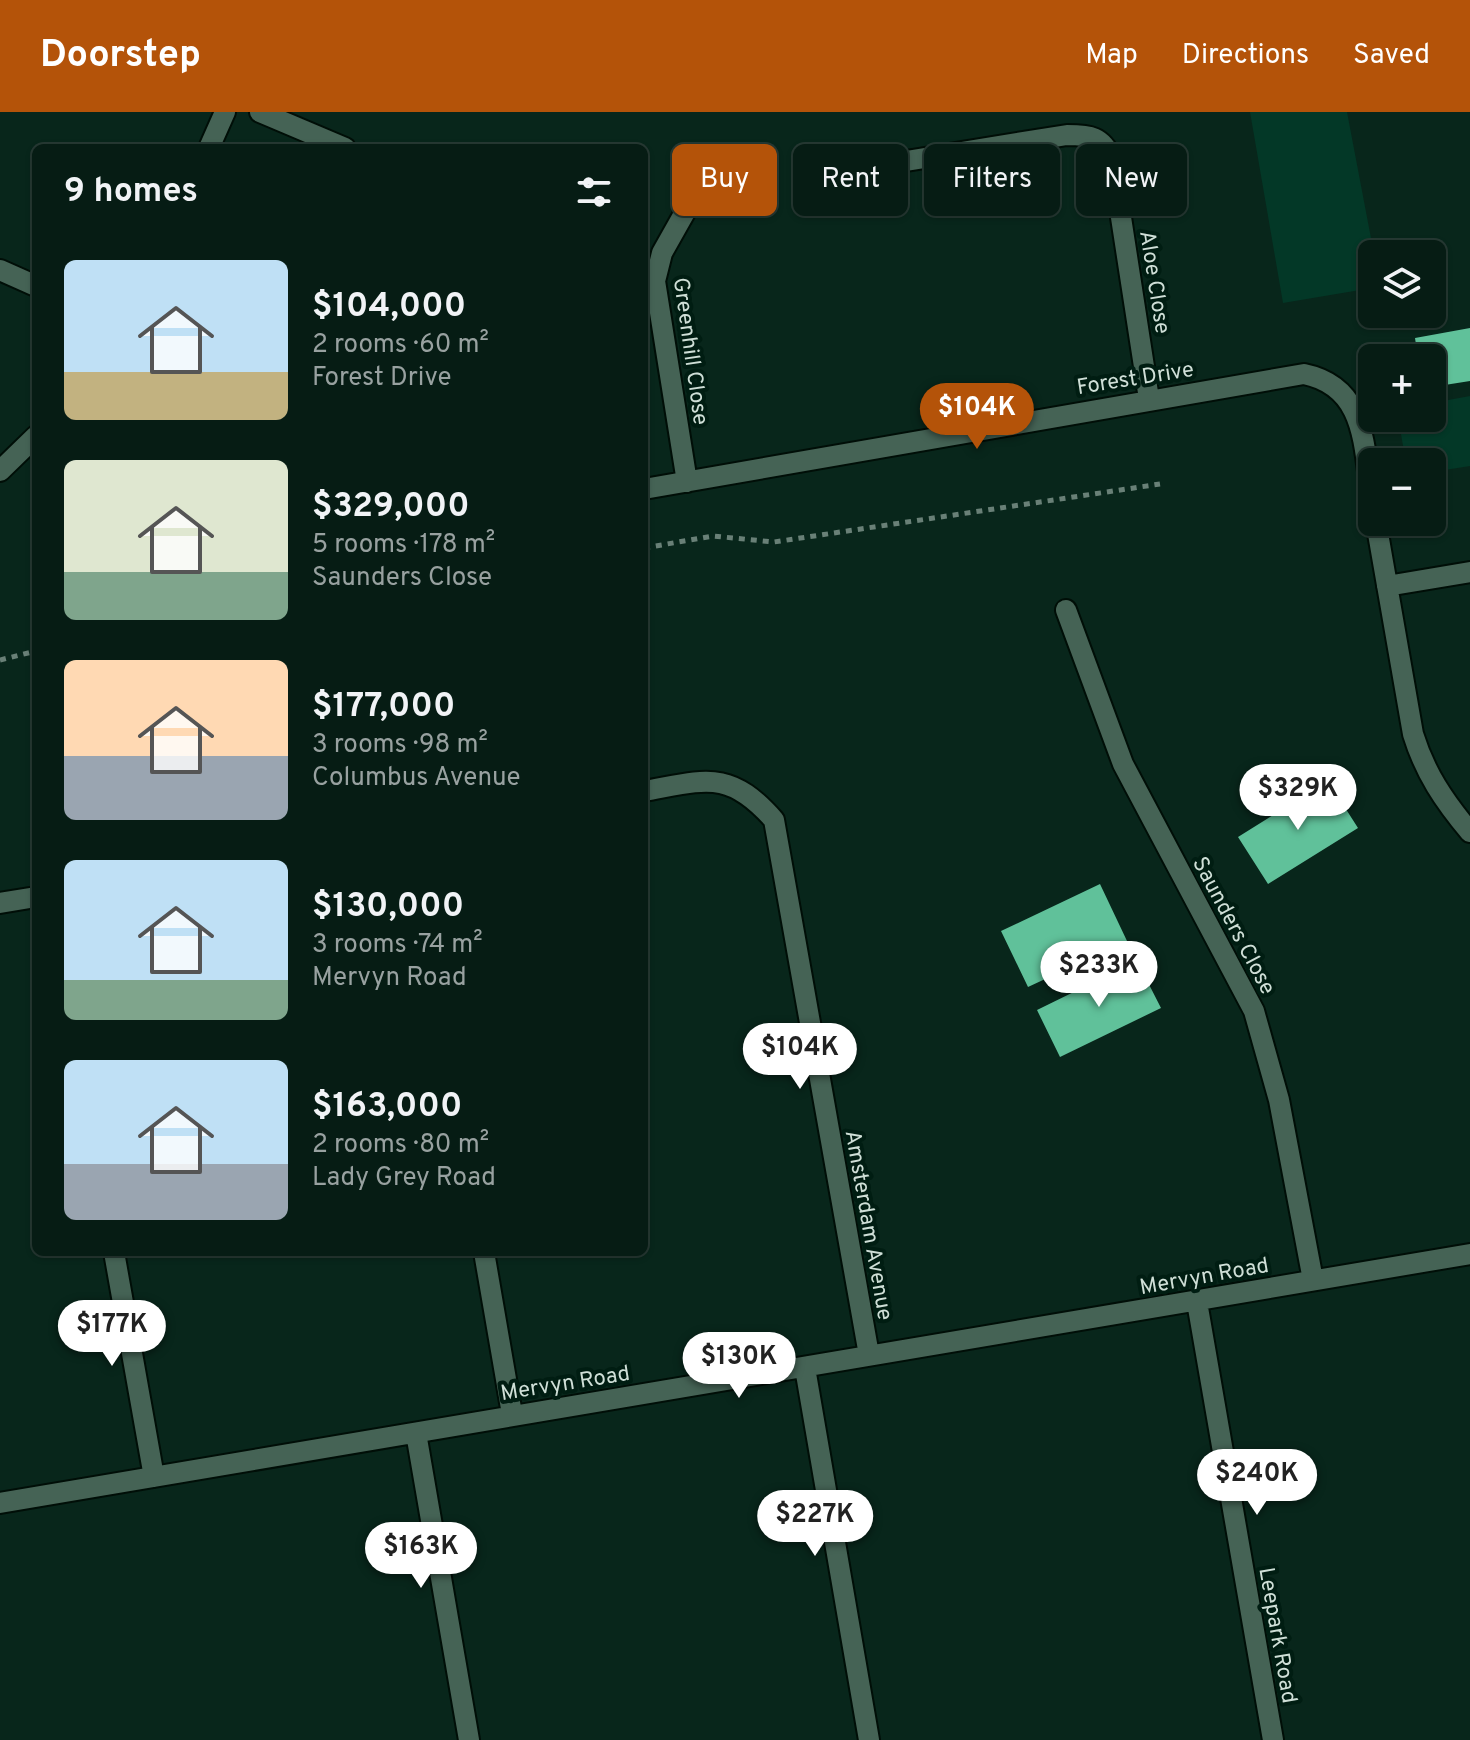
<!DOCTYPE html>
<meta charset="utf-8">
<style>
body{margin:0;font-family:Overpass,sans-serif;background:#0f251d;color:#f1f3f6;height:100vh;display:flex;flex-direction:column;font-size:30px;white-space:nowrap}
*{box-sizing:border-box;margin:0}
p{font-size:26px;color:#98a1a0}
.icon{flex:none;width:44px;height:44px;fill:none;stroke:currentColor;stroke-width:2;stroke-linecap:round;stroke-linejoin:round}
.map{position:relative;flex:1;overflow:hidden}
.drawer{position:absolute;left:32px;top:32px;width:616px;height:1112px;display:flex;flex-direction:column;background:#061c14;border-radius:12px;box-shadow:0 2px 6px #0004,0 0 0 2px #273a34}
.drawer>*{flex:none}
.banner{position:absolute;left:672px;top:32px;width:678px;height:72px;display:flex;gap:16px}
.tools{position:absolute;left:1358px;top:128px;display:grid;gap:16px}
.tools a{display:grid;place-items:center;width:88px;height:88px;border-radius:12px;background:#061c14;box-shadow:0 2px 6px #0004,0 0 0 2px #273a34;font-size:40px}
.price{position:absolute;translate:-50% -68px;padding:0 18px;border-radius:28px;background:#fff;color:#222;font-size:26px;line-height:52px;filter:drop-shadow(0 2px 4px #0008)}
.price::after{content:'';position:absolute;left:50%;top:48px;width:24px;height:18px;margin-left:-12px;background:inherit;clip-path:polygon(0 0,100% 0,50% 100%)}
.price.active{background:#b45309;color:#fff}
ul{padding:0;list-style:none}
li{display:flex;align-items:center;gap:24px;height:200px;padding:0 32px}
li span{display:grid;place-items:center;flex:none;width:224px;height:160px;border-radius:12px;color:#555}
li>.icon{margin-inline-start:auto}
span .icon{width:96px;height:96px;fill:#fffc;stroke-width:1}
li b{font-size:34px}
h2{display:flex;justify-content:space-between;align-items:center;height:96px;padding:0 32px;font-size:34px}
.tag{padding:0 28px;border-radius:12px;background:#061c14;box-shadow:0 2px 6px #0004,0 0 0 2px #273a34;font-size:28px;line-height:72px}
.tag.active{background:#b45309;color:#fff}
header{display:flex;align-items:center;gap:48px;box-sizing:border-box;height:112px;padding:0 40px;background:#b45309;color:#fff}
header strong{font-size:38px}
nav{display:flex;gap:44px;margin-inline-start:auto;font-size:28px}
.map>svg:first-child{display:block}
.green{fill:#033827}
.building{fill:#60c19a}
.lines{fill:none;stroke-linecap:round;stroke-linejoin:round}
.minor-casing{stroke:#000e07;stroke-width:24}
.path{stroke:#698077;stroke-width:5;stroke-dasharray:6 6;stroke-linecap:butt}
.minor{stroke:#456355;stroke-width:20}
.labels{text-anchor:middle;stroke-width:8;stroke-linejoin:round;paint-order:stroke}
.street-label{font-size:22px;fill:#cfdfd7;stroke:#001d12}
</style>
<header>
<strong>Doorstep</strong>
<nav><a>Map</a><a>Directions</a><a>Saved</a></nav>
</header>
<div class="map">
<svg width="1470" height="1628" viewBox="0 0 1470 1628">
<rect width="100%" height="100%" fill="#08261b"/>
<path class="green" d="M1250,0H1347L1374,142L1372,176L1283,191Z
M1470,284V354L1432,360V350H1406L1398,306H1432V291Z"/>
<path class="building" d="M1470,216V269L1432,275V246H1418L1415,226Z
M1328,669L1358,716L1268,772L1238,725Z
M1100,772L1127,829L1028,875L1001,819Z
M1137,849L1161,896L1060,945L1037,898Z"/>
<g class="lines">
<defs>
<path id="minor" d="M260,0L345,36
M209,36L225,0
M900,50L1067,23C1090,23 1102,24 1112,47L1149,287
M0,158L36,174
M0,359L36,324
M687,370L655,169L662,141L698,77
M644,377L1304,262C1367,275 1363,334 1372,388
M1376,410L1413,622C1425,661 1444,689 1470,720
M1387,474L1470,460
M1066,498L1123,652L1254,899L1279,988L1313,1168
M644,679C706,668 729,657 774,708L869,1243
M0,791L36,785
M114,1140L154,1365
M484,1140L512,1302
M1197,1190L1273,1628
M805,1256L869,1628
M416,1321L469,1628
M0,1391L1470,1142"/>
</defs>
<use href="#minor" class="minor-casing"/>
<path class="path" d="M644,436L713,424L774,430L1160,372
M0,548L36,539"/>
<use href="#minor" class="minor"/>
</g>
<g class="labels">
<g class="street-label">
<text transform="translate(1156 170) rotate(81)" y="8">Aloe Close</text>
<text transform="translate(692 239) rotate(82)" y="8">Greenhill Close</text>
<text transform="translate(1135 265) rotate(-9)" y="8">Forest Drive</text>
<text transform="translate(1235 813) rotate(62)" y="8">Saunders Close</text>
<text transform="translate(870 1113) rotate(80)" y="8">Amsterdam Avenue</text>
<text transform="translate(1204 1163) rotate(-10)" y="8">Mervyn Road</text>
<text transform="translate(565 1270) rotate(-9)" y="8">Mervyn Road</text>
<text transform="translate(1279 1523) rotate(80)" y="8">Leepark Road</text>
</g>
</g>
</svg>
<div class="tools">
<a><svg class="icon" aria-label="layers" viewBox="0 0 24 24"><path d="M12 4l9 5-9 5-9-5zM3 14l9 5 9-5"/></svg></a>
<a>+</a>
<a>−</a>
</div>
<b class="price active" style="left:977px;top:339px">$104K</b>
<b class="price" style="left:1298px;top:720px">$329K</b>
<b class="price" style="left:1099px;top:897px">$233K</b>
<b class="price" style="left:800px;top:979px">$104K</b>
<b class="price" style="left:112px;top:1256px">$177K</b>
<b class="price" style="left:739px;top:1288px">$130K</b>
<b class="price" style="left:1257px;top:1405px">$240K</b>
<b class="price" style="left:815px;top:1446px">$227K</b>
<b class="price" style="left:421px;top:1478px">$163K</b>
<div class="banner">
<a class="tag active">Buy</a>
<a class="tag">Rent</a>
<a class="tag">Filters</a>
<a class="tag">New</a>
</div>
<section class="drawer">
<h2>9 homes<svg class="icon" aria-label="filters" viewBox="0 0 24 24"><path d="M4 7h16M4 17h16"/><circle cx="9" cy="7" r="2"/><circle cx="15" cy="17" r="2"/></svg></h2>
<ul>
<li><span style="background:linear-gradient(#bfe0f5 70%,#c2b280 0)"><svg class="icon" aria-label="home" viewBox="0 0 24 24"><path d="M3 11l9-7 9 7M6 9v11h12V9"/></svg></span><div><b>$104,000</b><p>2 rooms · 60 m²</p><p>Forest Drive</p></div></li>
<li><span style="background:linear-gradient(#dfe7d0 70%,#7fa58c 0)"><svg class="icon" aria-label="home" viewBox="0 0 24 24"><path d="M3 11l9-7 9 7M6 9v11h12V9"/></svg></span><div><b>$329,000</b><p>5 rooms · 178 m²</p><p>Saunders Close</p></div></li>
<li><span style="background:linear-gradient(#ffd9b3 60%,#9aa5b1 0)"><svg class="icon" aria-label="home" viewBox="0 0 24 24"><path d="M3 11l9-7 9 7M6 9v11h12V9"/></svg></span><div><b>$177,000</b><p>3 rooms · 98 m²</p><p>Columbus Avenue</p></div></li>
<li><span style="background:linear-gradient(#bfe0f5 75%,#7fa58c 0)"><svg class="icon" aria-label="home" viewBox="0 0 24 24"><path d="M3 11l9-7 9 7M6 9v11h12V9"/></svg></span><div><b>$130,000</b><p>3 rooms · 74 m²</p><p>Mervyn Road</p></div></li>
<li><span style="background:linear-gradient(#bfe0f5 65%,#9aa5b1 0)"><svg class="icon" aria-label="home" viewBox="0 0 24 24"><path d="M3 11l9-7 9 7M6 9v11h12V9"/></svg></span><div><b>$163,000</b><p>2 rooms · 80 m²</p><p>Lady Grey Road</p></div></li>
</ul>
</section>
</div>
